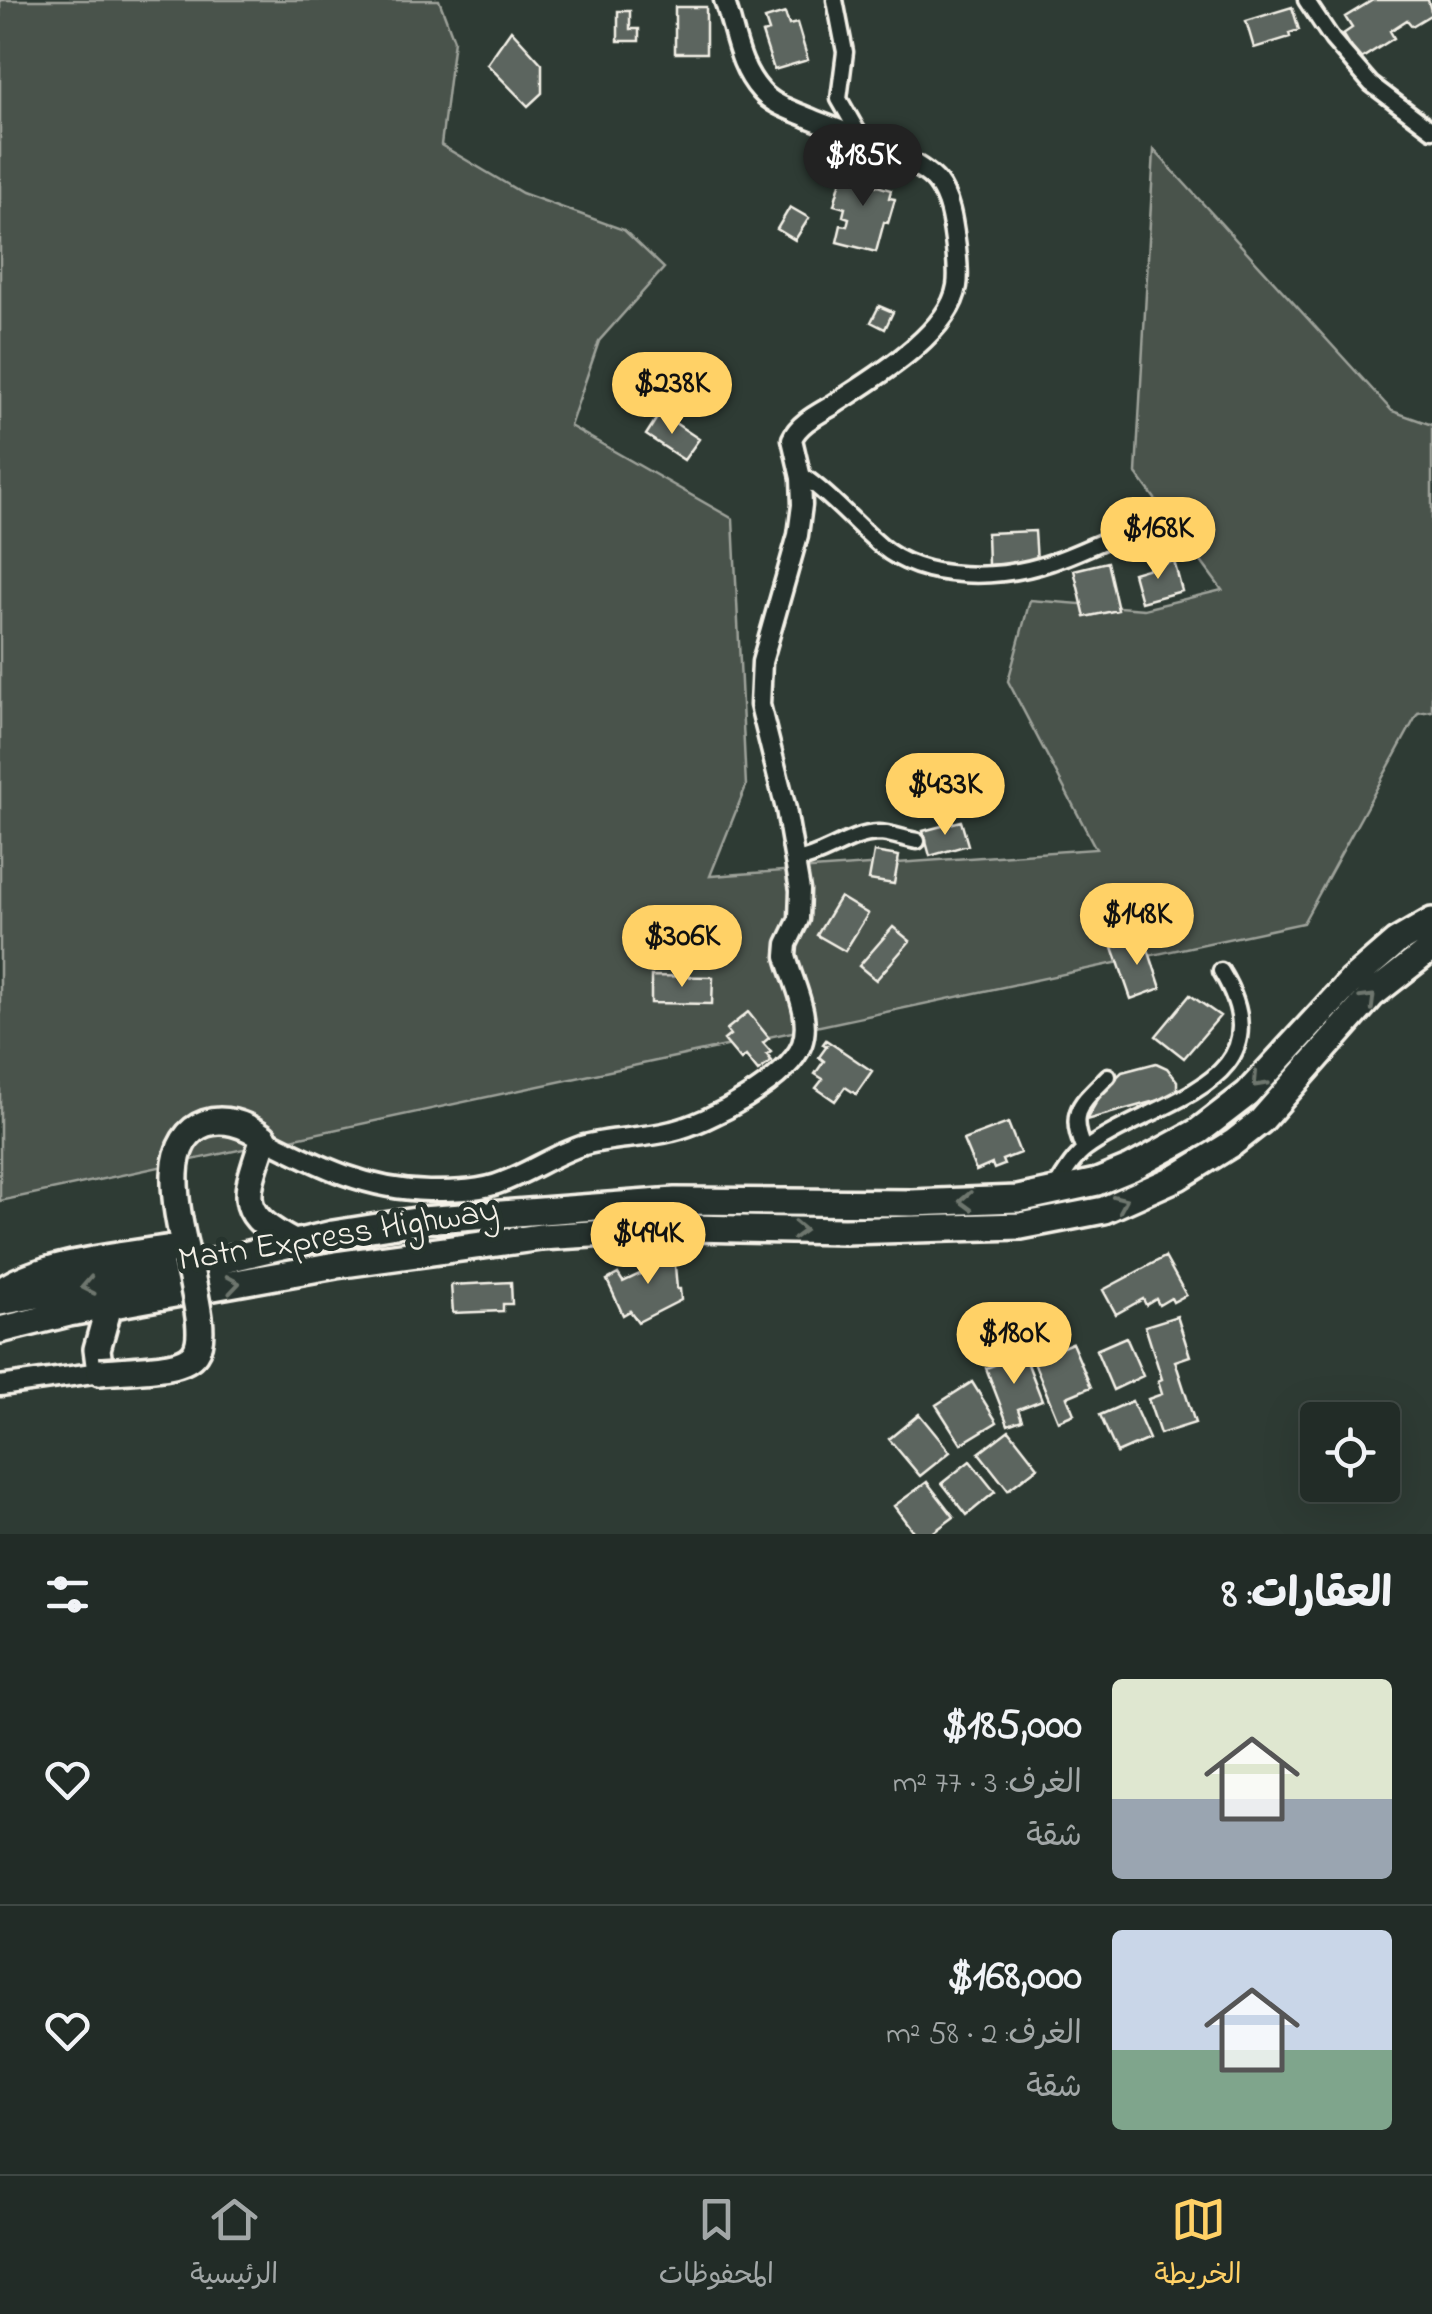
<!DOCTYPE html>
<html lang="ar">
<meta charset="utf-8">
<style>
body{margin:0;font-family:"Indie Flower","Playpen Sans Arabic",sans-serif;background:#2a342f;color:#f1f3f6;direction:rtl;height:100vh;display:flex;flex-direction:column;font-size:38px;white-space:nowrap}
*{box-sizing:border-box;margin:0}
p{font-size:32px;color:#a2a7a7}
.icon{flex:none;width:55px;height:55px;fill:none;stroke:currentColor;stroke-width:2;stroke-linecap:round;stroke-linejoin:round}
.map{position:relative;height:1534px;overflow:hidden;direction:ltr}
.drawer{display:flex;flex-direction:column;background:#222c27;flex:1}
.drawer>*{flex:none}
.buttons{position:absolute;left:1300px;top:1402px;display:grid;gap:20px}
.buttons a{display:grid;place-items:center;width:100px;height:100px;border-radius:10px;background:#222c27;box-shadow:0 10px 40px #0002,0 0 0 2px #3f4844;font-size:50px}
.price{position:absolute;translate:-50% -85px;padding:0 22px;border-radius:35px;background:#ffd166;color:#111;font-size:32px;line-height:65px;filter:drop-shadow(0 2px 5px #0008)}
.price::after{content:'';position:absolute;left:50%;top:60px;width:30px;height:22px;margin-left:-15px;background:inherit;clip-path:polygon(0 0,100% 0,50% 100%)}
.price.active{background:#222;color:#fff}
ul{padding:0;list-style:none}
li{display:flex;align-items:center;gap:30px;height:250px;padding:0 40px}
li+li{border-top:2px solid #3f4844}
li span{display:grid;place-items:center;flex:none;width:280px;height:200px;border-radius:10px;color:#555}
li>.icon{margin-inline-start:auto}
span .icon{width:120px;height:120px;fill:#fffc;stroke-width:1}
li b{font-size:42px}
h2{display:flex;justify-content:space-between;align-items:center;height:120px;padding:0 40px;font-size:42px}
.tab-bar{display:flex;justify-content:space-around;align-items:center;height:140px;border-top:2px solid #3f4844;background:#222c27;font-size:28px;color:#a2a7a7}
.tab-bar a{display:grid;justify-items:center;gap:5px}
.tab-bar .active{color:#ffd166}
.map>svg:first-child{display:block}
.green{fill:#48524c;stroke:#9ea29a;stroke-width:2.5}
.building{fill:#5c655e;stroke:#f4f1e8;stroke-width:2.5}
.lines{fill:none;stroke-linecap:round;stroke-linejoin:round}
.minor-casing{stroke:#f4f1e8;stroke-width:21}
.tertiary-casing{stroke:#f4f1e8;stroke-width:25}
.motorway-casing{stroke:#f4f1e8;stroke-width:32}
.minor{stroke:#26332d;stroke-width:14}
.tertiary{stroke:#26332d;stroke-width:18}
.motorway{stroke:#26332d;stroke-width:25}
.motorway-bridge-casing{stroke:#f4f1e8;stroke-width:32;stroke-linecap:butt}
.motorway-bridge{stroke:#26332d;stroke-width:25}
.oneway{stroke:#6e766e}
.labels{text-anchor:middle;stroke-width:10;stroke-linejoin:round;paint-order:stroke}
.street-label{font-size:35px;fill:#f4f1e8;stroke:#26332d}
</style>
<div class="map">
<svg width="1432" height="1534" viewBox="0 0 1432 1534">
<rect width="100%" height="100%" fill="#2e3b34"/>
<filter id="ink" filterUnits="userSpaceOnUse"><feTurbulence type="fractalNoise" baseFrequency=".01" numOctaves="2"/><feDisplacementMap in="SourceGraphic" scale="20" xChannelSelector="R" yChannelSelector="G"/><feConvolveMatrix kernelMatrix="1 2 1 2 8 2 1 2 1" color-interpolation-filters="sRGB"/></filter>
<g filter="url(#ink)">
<path class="green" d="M0,0H439L454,40L441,145L522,193L624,230L664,268L599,341L570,426L733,519L746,786L710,876L1096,849L1008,681L1030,600L1144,609L1222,590L1136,473L1154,150L1392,411L1432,425V711L1418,713L1303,923L0,1201Z"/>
<path class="building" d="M1373,0H1428L1432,14L1412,26L1407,20L1390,31L1394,38L1359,60L1343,34L1352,28L1345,17Z
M675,7H706V53H675Z
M1292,7L1299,30L1289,33L1290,37L1254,48L1246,21Z
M618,11H630V29H639V41H618Z
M785,13L789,25L797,23L808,60L774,70L762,33L769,31L765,19Z
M511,30L542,64V93L528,106L487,64Z
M845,166L873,173L870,184L891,190L889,198L895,199L888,223L884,222L876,252L837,242L841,225L847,226L849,218L843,216L845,208L834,205Z
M790,207L809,218L795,240L777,229Z
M879,306L893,312L885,329L871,322Z
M660,413L699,439L684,460L646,435Z
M1035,531L1037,562L988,565L987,533Z
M1174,561L1182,591L1141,602L1133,573Z
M1107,562L1118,610L1085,617L1074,570Z
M961,821L968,845L930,856L923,831Z
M874,852L899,856L894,884L869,880Z
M840,897L868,914L845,951L817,935Z
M893,927L910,941L876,980L859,966Z
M1144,937L1161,988L1131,999L1113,947Z
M651,976L713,977L712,1004L651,1003Z
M1190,995L1220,1016L1184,1058L1156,1036Z
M748,1012L769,1038L763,1043L771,1052L767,1055L772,1061L758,1071L746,1056L741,1060L724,1040L730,1035L726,1030Z
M826,1040L872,1071L856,1094L845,1087L835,1101L816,1088L823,1079L815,1074L824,1061L819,1057L827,1046L823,1044Z
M1156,1063L1167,1068L1177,1081V1095L1086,1120L1104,1089L1122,1072Z
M1008,1123L1020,1153L1002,1160L1004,1165L994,1169L992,1164L976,1171L963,1140Z
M674,1254L677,1289H680L681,1300L638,1322L630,1311L623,1315L607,1280L618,1274L623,1282L642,1273L641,1255Z
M1165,1257L1186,1295L1173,1302L1171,1298L1159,1305L1156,1299L1146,1305L1143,1299L1116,1314L1103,1290Z
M511,1282L512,1304H503V1311L453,1313L451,1285Z
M1177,1316L1190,1356L1175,1361L1195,1423L1160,1434L1148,1399L1162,1394L1158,1381L1162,1379L1145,1326Z
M1126,1337L1143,1376L1113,1390L1096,1350Z
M1072,1343L1091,1387L1067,1397L1074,1414L1058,1421L1033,1360Z
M1024,1354L1042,1400L1018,1409L1022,1420L1008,1425L986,1368Z
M972,1382L997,1422L961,1444L936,1405Z
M1132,1401L1149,1439L1117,1453L1100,1415Z
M919,1414L950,1452L920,1476L889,1439Z
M1009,1430L1038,1467L1008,1490L979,1453Z
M970,1461L995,1492L967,1515L942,1483Z
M927,1482L954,1517L931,1534H915L894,1506Z"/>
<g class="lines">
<defs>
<path id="minor" d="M835,0L845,52L839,99L863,141
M1306,0L1332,39L1371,84L1432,130
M800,474C831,495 853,522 881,546C924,582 1000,580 1052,562C1074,555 1095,544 1116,536
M796,861C825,856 849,834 878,833C890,833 905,839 917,841
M1084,1150C1066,1111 1082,1103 1108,1076
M1053,1192C1063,1177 1072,1159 1086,1149C1154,1099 1290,1085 1221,971"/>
<path id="tertiary" d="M264,1138C319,1166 367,1190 429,1191C454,1191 482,1191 505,1181C531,1171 554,1155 581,1146C611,1137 642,1139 672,1131C708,1123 789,1080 802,1044C812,1016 793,983 786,956L787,944L799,919L800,890L786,809L760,705L762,662L798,535L802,505L801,478L792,439C799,423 818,414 833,405C871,380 949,335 957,286C959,274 957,259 956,248C953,226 951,200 937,182C918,158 838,130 807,117C791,110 773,105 761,91C737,64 736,32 724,0
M0,1386L100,1372"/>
<path id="motorway" d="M188,1260C181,1233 174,1202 175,1174C177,1118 224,1107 264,1138C245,1197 234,1212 294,1243
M0,1292C40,1261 134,1255 184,1246
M0,1302L223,1260L333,1234L422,1220L675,1201L912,1203L1018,1199L1097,1182L1131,1168L1199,1131L1247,1094L1351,981L1396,942L1432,921
M0,1330L69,1313L336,1265L541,1237L691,1228L844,1231L1021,1226L1104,1210L1178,1177L1233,1143L1261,1121L1372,995L1432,948
M100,1372L97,1349L109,1306"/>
</defs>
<use href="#minor" class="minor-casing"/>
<use href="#tertiary" class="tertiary-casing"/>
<use href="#motorway" class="motorway-casing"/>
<use href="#minor" class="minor"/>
<use href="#tertiary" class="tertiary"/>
<use href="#motorway" class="motorway"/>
<defs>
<path id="motorway-bridge" d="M100,1372C208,1365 212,1370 188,1260"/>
</defs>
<use href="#motorway-bridge" class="motorway-bridge-casing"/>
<use href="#motorway-bridge" class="motorway-bridge"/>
</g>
<defs><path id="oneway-chevron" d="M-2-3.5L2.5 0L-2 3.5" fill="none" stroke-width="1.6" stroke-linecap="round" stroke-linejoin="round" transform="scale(2.5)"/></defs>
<g class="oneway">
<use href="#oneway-chevron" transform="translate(1369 1000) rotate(-45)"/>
<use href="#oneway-chevron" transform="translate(1259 1081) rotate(133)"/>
<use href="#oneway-chevron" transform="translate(966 1201) rotate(178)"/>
<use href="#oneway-chevron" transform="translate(1121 1202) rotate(-24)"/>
<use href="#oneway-chevron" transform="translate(799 1230) rotate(2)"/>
<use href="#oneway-chevron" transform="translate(233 1284) rotate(-9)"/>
<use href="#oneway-chevron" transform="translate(88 1286) rotate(169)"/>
</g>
</g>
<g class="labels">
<g class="street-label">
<text transform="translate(338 1233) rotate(-9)" y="12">Matn Express Highway</text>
</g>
</g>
</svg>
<div class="buttons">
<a><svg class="icon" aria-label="locate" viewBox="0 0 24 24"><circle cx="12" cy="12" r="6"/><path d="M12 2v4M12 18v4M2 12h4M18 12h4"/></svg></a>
</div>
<b class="price active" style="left:863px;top:209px">$185K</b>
<b class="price" style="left:672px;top:437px">$238K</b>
<b class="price" style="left:1158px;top:582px">$168K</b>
<b class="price" style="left:945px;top:838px">$433K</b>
<b class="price" style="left:1137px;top:968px">$148K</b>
<b class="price" style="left:682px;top:990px">$306K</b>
<b class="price" style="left:648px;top:1287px">$494K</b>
<b class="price" style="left:1014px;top:1387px">$180K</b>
</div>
<section class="drawer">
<h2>العقارات: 8<svg class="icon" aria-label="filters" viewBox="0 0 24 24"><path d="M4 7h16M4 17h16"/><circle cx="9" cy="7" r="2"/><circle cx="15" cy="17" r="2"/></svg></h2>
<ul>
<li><span style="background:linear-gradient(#dfe7d0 60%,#9aa5b1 0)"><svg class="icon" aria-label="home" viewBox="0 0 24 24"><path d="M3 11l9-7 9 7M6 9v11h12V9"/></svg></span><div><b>$185,000</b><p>الغرف: 3 · 77 m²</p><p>شقة</p></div><svg class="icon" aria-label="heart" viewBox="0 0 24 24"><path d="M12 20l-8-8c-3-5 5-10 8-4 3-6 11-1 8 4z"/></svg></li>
<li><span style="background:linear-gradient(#c9d6e8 60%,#7fa58c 0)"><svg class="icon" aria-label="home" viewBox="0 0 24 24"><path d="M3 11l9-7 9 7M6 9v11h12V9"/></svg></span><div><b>$168,000</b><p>الغرف: 2 · 58 m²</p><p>شقة</p></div><svg class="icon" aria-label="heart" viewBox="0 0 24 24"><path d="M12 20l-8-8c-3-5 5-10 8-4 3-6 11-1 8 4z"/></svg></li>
</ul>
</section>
<nav class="tab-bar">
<a class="active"><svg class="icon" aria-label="map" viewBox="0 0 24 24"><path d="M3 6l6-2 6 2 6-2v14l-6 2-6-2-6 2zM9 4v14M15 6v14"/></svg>الخريطة</a>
<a><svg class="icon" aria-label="saved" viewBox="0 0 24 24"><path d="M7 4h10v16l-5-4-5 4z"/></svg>المحفوظات</a>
<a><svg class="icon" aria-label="home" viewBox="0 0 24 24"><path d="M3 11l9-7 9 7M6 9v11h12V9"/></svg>الرئيسية</a>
</nav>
